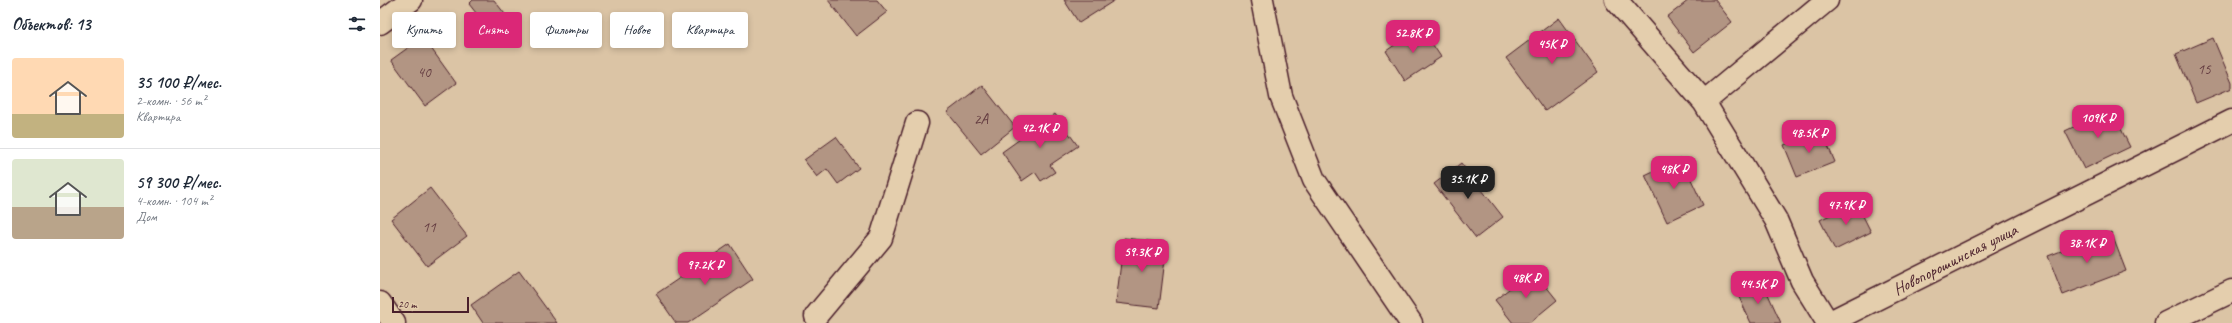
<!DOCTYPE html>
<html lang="ru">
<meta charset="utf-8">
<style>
body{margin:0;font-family:Caveat,sans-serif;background:#f2f2f3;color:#1f2937;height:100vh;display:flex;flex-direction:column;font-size:15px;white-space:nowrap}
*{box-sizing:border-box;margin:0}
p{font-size:13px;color:#747a83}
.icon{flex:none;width:22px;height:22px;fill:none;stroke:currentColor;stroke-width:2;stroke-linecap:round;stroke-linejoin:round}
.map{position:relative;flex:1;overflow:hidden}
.panel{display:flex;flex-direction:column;background:#fff;width:380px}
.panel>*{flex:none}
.banner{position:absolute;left:12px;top:12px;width:380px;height:36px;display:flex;gap:8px}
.scale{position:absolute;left:12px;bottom:10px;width:77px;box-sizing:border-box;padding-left:4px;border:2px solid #4a1f2b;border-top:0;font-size:11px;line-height:14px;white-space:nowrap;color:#4a1f2b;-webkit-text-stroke:3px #e4cead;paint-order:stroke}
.price{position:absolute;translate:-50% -34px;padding:0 9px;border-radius:8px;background:#db2777;color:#fff;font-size:13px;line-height:26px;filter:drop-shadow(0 1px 2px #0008)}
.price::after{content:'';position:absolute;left:50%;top:24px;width:12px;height:9px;margin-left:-6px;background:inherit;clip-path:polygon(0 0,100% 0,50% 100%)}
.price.current{background:#222;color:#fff}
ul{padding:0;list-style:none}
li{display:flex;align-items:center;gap:12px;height:100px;padding:0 12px}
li+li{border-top:1px solid #e0e1e3}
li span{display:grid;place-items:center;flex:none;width:112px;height:80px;border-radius:4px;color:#555}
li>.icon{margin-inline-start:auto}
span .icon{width:48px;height:48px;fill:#fffc;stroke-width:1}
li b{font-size:17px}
h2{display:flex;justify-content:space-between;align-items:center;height:48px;padding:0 12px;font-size:17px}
.pill{padding:0 14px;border-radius:4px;background:#fff;box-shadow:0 2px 6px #0003;font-size:14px;line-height:36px}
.pill.current{background:#db2777;color:#fff}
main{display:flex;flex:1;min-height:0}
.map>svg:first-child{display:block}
.building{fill:#b29583;stroke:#4a1f2b}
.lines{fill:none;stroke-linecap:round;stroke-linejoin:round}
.minor-casing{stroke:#4a1f2b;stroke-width:25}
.minor{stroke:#e4cead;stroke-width:22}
.labels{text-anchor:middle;stroke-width:3;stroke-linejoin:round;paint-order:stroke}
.number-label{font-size:15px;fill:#643c41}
.street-label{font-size:17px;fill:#4a1f2b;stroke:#e4cead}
</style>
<main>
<section class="panel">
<h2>Объектов: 13<svg class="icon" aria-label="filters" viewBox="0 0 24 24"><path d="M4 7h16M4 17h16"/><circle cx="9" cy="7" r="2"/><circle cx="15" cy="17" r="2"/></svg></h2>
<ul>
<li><span style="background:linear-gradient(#ffd9b3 70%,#c2b280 0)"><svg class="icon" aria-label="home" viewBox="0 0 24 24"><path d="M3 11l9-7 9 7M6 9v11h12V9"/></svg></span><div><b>35 100 ₽/мес.</b><p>2-комн. · 56 m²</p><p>Квартира</p></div></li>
<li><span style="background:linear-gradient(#dfe7d0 60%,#b9a48a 0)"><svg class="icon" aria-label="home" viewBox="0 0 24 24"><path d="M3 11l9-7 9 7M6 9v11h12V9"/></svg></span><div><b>59 300 ₽/мес.</b><p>4-комн. · 104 m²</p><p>Дом</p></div></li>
</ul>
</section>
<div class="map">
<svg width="1852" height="323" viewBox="0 0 1852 323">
<rect width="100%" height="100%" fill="#dbc4a5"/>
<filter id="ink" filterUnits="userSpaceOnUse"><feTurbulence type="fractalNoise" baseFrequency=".025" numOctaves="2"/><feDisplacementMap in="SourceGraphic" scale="8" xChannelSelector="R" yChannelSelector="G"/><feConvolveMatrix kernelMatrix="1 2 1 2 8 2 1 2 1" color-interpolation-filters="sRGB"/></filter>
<g filter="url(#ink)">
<path class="building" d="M93,0H114L128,18L111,32L89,4Z
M448,0H497L507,12L476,36Z
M684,0H735L699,23Z
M1309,0H1335L1352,22L1314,52L1287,17Z
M1179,18L1218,72L1165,111L1126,58Z
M1041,27L1061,57L1025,81L1006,51Z
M43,37L76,83L45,106L11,60Z
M1833,38L1852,83V88L1816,103L1796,54Z
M602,85L635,127L601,154L567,112Z
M1731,109L1750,147L1704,169L1685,131Z
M675,114L698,146L670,165L675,172L661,181L655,172L642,181L622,152Z
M1441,130L1455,162L1417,177L1404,145Z
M456,137L479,168L458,184L447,169L437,177L424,160Z
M1301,158L1323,205L1287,222L1265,175Z
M1081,163L1123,217L1096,238L1054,184Z
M50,188L87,236L47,266L11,219Z
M1476,202L1491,232L1455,250L1440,220Z
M1731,232L1746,271L1683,295L1668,256Z
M744,238L787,243L779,308L736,303Z
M350,244L373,279L308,323H296L276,294Z
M1153,270L1177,300L1149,323H1133L1115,300Z
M139,271L177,323H103L91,305Z
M1382,281L1401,323H1371L1357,293Z"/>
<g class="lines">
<defs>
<path id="minor" d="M882,0L901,96L934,180L1031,323
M1236,0L1324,102L1396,220L1422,281L1448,323
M0,23L31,0
M1324,102L1447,0
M0,303L14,323
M436,316L501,238L537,123
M1448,323L1852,121
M1786,323L1852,291"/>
</defs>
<use href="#minor" class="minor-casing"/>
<use href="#minor" class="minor"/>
</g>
</g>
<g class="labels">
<g class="number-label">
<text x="1824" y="74">15</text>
<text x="44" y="77">40</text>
<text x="601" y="124">2А</text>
<text x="49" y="232">11</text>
</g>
<g class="street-label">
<text transform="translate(1575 259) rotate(-27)" y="6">Новопорошинская улица</text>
</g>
</g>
</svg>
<div class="scale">20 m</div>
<b class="price" style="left:1033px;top:54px">52.8K ₽</b>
<b class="price" style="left:1172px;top:65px">45K ₽</b>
<b class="price" style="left:1718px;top:139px">109K ₽</b>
<b class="price" style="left:660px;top:149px">42.1K ₽</b>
<b class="price" style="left:1429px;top:154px">48.5K ₽</b>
<b class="price" style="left:1294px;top:190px">48K ₽</b>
<b class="price current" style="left:1088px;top:200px">35.1K ₽</b>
<b class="price" style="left:1466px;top:226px">47.9K ₽</b>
<b class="price" style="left:1707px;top:264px">38.1K ₽</b>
<b class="price" style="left:762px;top:273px">59.3K ₽</b>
<b class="price" style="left:325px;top:286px">97.2K ₽</b>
<b class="price" style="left:1146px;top:299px">48K ₽</b>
<b class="price" style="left:1378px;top:305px">44.5K ₽</b>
<div class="banner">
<a class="pill">Купить</a>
<a class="pill current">Снять</a>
<a class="pill">Фильтры</a>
<a class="pill">Новое</a>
<a class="pill">Квартира</a>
</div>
</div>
</main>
